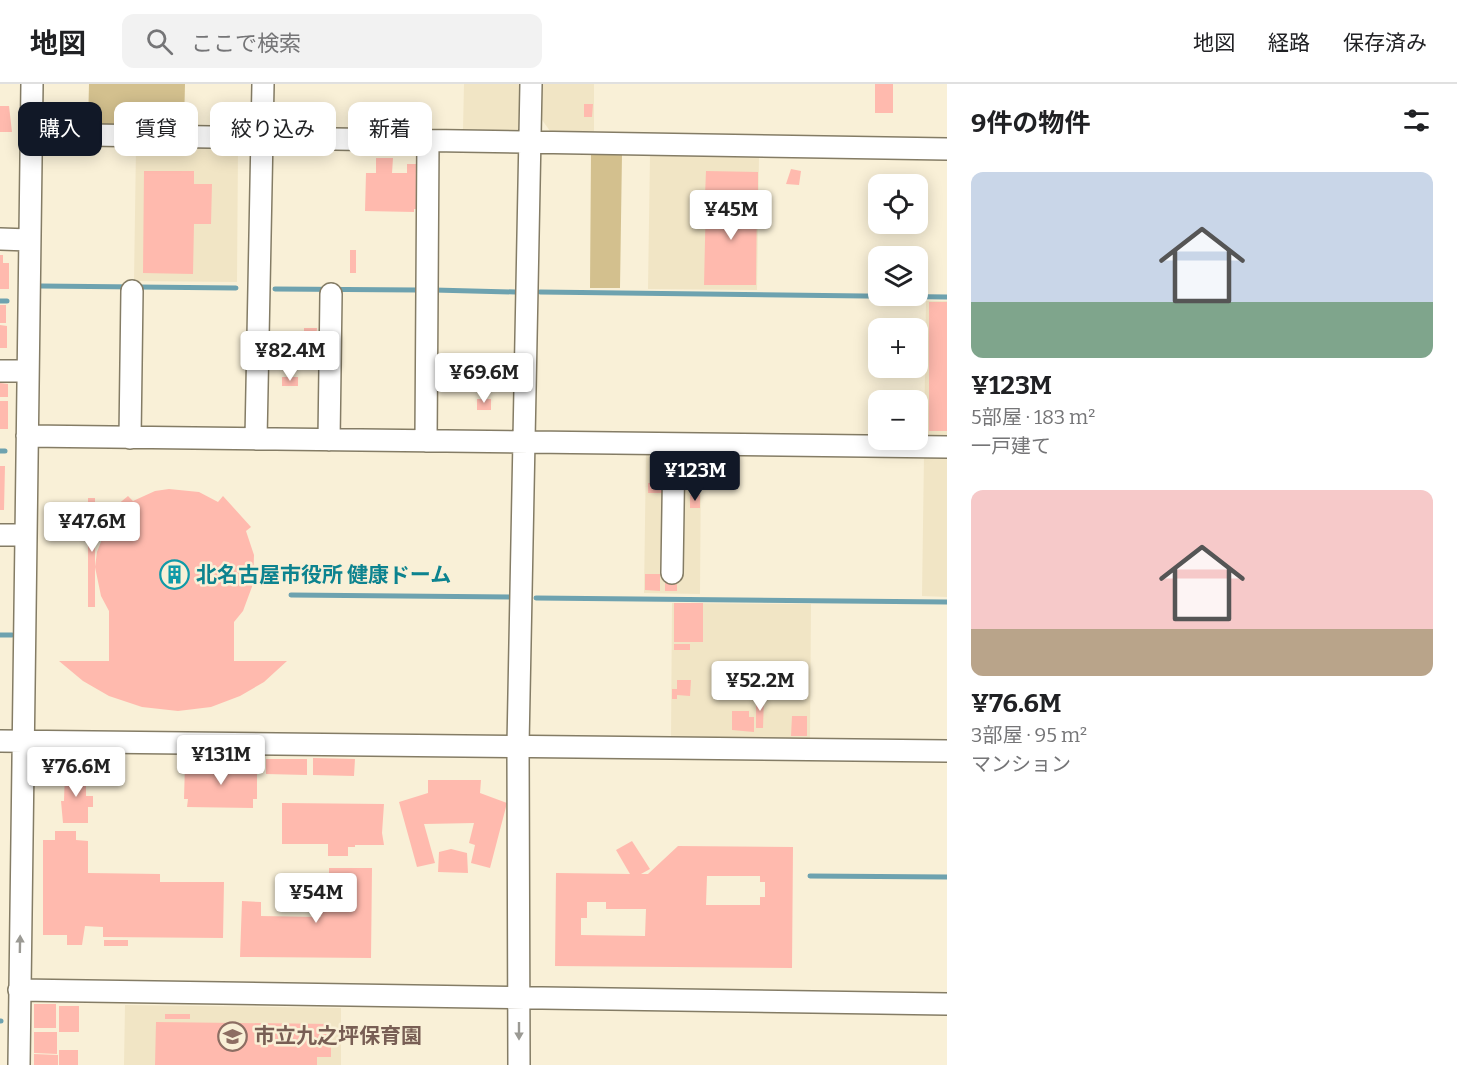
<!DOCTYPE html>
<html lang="ja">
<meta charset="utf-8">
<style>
body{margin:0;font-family:Bitter,"Noto Sans JP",serif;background:#f2f2f2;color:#202124;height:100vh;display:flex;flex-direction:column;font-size:22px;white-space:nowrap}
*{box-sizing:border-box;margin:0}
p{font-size:20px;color:#757577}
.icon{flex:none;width:33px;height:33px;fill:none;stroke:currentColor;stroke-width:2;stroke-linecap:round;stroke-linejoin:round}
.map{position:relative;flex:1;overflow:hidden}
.side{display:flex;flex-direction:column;background:#fff;width:510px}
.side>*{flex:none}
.hud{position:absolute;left:18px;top:18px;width:570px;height:54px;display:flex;gap:12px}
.controls{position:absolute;left:868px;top:90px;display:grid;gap:12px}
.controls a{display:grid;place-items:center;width:60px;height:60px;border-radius:12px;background:#fff;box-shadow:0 3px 15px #0003;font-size:30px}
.price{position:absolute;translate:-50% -51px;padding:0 14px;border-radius:6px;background:#fff;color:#222;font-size:20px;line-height:39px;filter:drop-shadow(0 2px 3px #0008)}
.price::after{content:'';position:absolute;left:50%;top:36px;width:18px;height:14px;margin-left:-9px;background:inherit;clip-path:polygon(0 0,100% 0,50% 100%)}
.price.on{background:#111827;color:#fff}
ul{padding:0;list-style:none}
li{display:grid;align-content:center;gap:12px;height:318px;padding:0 24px}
li span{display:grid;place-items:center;height:186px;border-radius:12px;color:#555}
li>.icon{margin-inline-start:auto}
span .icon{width:108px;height:108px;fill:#fffc;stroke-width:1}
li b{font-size:26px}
h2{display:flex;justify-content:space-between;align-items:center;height:72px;padding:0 24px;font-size:26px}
.tag{padding:0 21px;border-radius:12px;background:#fff;box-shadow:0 3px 15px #0003;font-size:21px;line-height:54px}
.tag.on{background:#111827;color:#fff}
header{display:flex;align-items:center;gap:36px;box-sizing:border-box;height:84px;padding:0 30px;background:#fff;border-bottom:2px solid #e0e0e0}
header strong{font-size:28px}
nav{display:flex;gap:33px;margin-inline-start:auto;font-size:21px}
.search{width:420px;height:54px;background:#f2f2f2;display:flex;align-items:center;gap:15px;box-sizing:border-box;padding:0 21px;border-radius:12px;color:#757577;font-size:22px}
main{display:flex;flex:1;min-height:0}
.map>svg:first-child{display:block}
.built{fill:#f1e5c5}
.green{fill:#d3c08e}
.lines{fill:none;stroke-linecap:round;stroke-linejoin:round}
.stream{stroke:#6ea2af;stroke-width:5}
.building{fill:#ffbaae;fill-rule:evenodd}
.minor-casing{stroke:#847c65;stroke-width:24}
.minor{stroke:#fff;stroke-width:21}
.oneway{fill:#9b9a94}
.labels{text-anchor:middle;stroke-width:5;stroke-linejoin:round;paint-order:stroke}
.culture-label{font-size:21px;font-weight:bold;fill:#0d838f;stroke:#f9f0d7;text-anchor:start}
.education-label{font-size:21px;font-weight:bold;fill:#785e54;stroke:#f9f0d7;text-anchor:start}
</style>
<header>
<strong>地図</strong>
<div class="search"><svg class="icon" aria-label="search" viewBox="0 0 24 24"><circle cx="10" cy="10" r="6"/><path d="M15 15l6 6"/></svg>ここで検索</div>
<nav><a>地図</a><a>経路</a><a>保存済み</a></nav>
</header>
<main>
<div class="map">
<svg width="947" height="981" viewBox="0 0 947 981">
<rect width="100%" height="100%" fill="#f9f0d7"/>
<path class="built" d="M464,0H519V46H463Z
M541,0H594V47H550L540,33Z
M136,63L238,64L237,198L134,197Z
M650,71L759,72L757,206L648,205Z
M926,217H947V354H924Z
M646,368L701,369L700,510L644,509Z
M924,371H947V513L922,512Z
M672,519L811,520L810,658L671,656Z
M125,921L341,924V981H124Z"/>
<path class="green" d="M89,0H185L184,41L88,40Z
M591,70H622L620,204H590Z"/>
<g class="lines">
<path class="stream" d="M41,202L236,204
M275,205L417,206
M434,206L515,208
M540,208L947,213
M0,217H7
M0,367H5
M291,511L512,513
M536,514L947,518
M0,551H12
M810,792L947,793
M0,937H1"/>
</g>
<path class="building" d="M875,0H893V29H875Z
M584,20H593L592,33H584Z
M0,22H9L12,48H0Z
M376,74H393L392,89H407V80H416V89H419L418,125H414V128L365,127L366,89H376Z
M791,85L801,87L799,101L786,100Z
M144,87H194V100H212L211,140H194L193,190L143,189Z
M706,87L758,88V113L705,112Z
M706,113H757L756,201H704Z
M350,166H356V189H350Z
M0,171H3V179H9V205H0Z
M929,218H947V347H929Z
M0,221H6V239H0Z
M0,241L7,242V264H0Z
M304,244H317L316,255H304Z
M282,293H298V302H282Z
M0,299L8,300V313H0Z
M477,315H491V326H477Z
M0,317H8V345H0Z
M650,370L663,371L662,388H650Z
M692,373L699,374L700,410H690Z
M0,382H5L4,426H0Z
M648,399H663L662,409H648Z
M169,405L199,408L218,418L223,412L251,443L246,447L254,471L253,500L243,527L234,538V577H287L264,598L240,612L211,623L178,627L142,623L109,612L83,597L59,577H109V527L101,512L95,483L97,468L106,445L100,441L111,426L128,412L133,417L155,407Z
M690,411H700V424H690Z
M88,414H95V523H88Z
M645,490H660V507L645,506Z
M665,499H677V507H665Z
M674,519H703V558H674Z
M674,560H690V566H674Z
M677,596H691L690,612L677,611V615H672V605H677Z
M756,613H764L763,644H756Z
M732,627H749V633H754V648L732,646Z
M792,632H807V652H791Z
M313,674L355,675L354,692L313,691Z
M266,675H307V691L266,690Z
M185,680L257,681V715H253V724L187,723L188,715H184Z
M65,686H86V712H93V723H88V739H63L61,717H64Z
M428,696H481L480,709L507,719L490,784L471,779L475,761L469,759L474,739L424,740L435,779L417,783L399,718L428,709Z
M282,719L384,720L382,749L384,761H355V763H348V772H328V760H282Z
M55,747H76V756L88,757V789L160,790V798H224L223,854L103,853V843L85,842L82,861H67V851H43V756H55Z
M632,757L650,785L641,790H648L678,762L793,763L792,884L555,882L556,789L630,790L616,766ZM707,792H760V798H765V813H760V821H706ZM587,818H606V825H646L645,852L581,851V834H587Z
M451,765L467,769L468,789L438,788L439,768Z
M329,784H372L371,874L240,873L242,817L261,818V832L321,833V825H317V815H329Z
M104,856H128V862H104Z
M34,920H56V944H34Z
M59,922H79V948H59Z
M165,930H190V935H165Z
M156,938L331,940V973H317V981H155Z
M34,948H57V970L34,969Z
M59,966H78V981H59Z
M34,970L58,971V981H34Z"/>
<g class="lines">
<defs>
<path id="minor" d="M31,50L947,65
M0,155L29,156
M0,287H28
M27,352L947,363
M130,354L132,207
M256,355L263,0
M329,356L331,210
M426,357L428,56
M0,451H26
M672,489L674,360
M0,657L947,667
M19,906L947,920
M19,981L32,0
M519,981L518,661L531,0"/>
</defs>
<use href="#minor" class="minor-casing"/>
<use href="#minor" class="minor"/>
</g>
<defs><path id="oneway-solid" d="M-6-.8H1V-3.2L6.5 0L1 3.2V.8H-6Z" transform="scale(1.5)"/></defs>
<g class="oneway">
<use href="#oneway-solid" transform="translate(20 860) rotate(-89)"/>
<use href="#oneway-solid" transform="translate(519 947) rotate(90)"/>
</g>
<defs>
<symbol id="building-ring" viewBox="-11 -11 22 22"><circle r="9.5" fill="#f9f0d7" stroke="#0f9aa8" stroke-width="1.5"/><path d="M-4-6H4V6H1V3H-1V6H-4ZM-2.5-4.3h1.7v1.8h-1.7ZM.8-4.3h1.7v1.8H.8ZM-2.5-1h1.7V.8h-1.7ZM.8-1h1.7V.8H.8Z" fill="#0f9aa8"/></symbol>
<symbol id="school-ring" viewBox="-11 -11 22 22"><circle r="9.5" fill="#f9f0d7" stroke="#8d6e63" stroke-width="1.5"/><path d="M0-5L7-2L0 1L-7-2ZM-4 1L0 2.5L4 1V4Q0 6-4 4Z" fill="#8d6e63"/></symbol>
</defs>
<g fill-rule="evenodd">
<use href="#building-ring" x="158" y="474" width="33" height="33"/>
<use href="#school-ring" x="216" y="936" width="33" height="33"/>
</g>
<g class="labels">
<g class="culture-label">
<text x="196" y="498">北名古屋市役所 健康ドーム</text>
</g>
<g class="education-label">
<text x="254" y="959">市立九之坪保育園</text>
</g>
</g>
</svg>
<div class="controls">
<a><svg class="icon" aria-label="locate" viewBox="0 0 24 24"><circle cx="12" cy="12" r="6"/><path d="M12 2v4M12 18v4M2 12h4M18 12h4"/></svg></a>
<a><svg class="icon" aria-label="layers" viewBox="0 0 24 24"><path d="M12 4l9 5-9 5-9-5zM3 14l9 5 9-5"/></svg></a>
<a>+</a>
<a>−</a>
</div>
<b class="price" style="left:731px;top:157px">¥45M</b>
<b class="price" style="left:290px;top:298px">¥82.4M</b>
<b class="price" style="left:484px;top:320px">¥69.6M</b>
<b class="price on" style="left:695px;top:418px">¥123M</b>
<b class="price" style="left:92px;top:469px">¥47.6M</b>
<b class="price" style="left:760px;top:628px">¥52.2M</b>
<b class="price" style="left:221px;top:702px">¥131M</b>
<b class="price" style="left:76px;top:714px">¥76.6M</b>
<b class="price" style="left:316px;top:840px">¥54M</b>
<div class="hud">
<a class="tag on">購入</a>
<a class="tag">賃貸</a>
<a class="tag">絞り込み</a>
<a class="tag">新着</a>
</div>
</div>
<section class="side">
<h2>9件の物件<svg class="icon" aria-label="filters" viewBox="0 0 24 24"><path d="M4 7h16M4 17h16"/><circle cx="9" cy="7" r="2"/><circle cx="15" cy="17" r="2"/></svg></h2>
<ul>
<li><span style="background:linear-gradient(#c9d6e8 70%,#7fa58c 0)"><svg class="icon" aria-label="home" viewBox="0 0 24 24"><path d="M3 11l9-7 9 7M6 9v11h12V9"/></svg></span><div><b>¥123M</b><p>5部屋 · 183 m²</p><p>一戸建て</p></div></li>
<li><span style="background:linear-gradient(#f6c9c9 75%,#b9a48a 0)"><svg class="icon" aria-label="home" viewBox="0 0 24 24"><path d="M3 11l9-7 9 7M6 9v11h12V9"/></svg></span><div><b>¥76.6M</b><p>3部屋 · 95 m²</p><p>マンション</p></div></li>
</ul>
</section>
</main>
